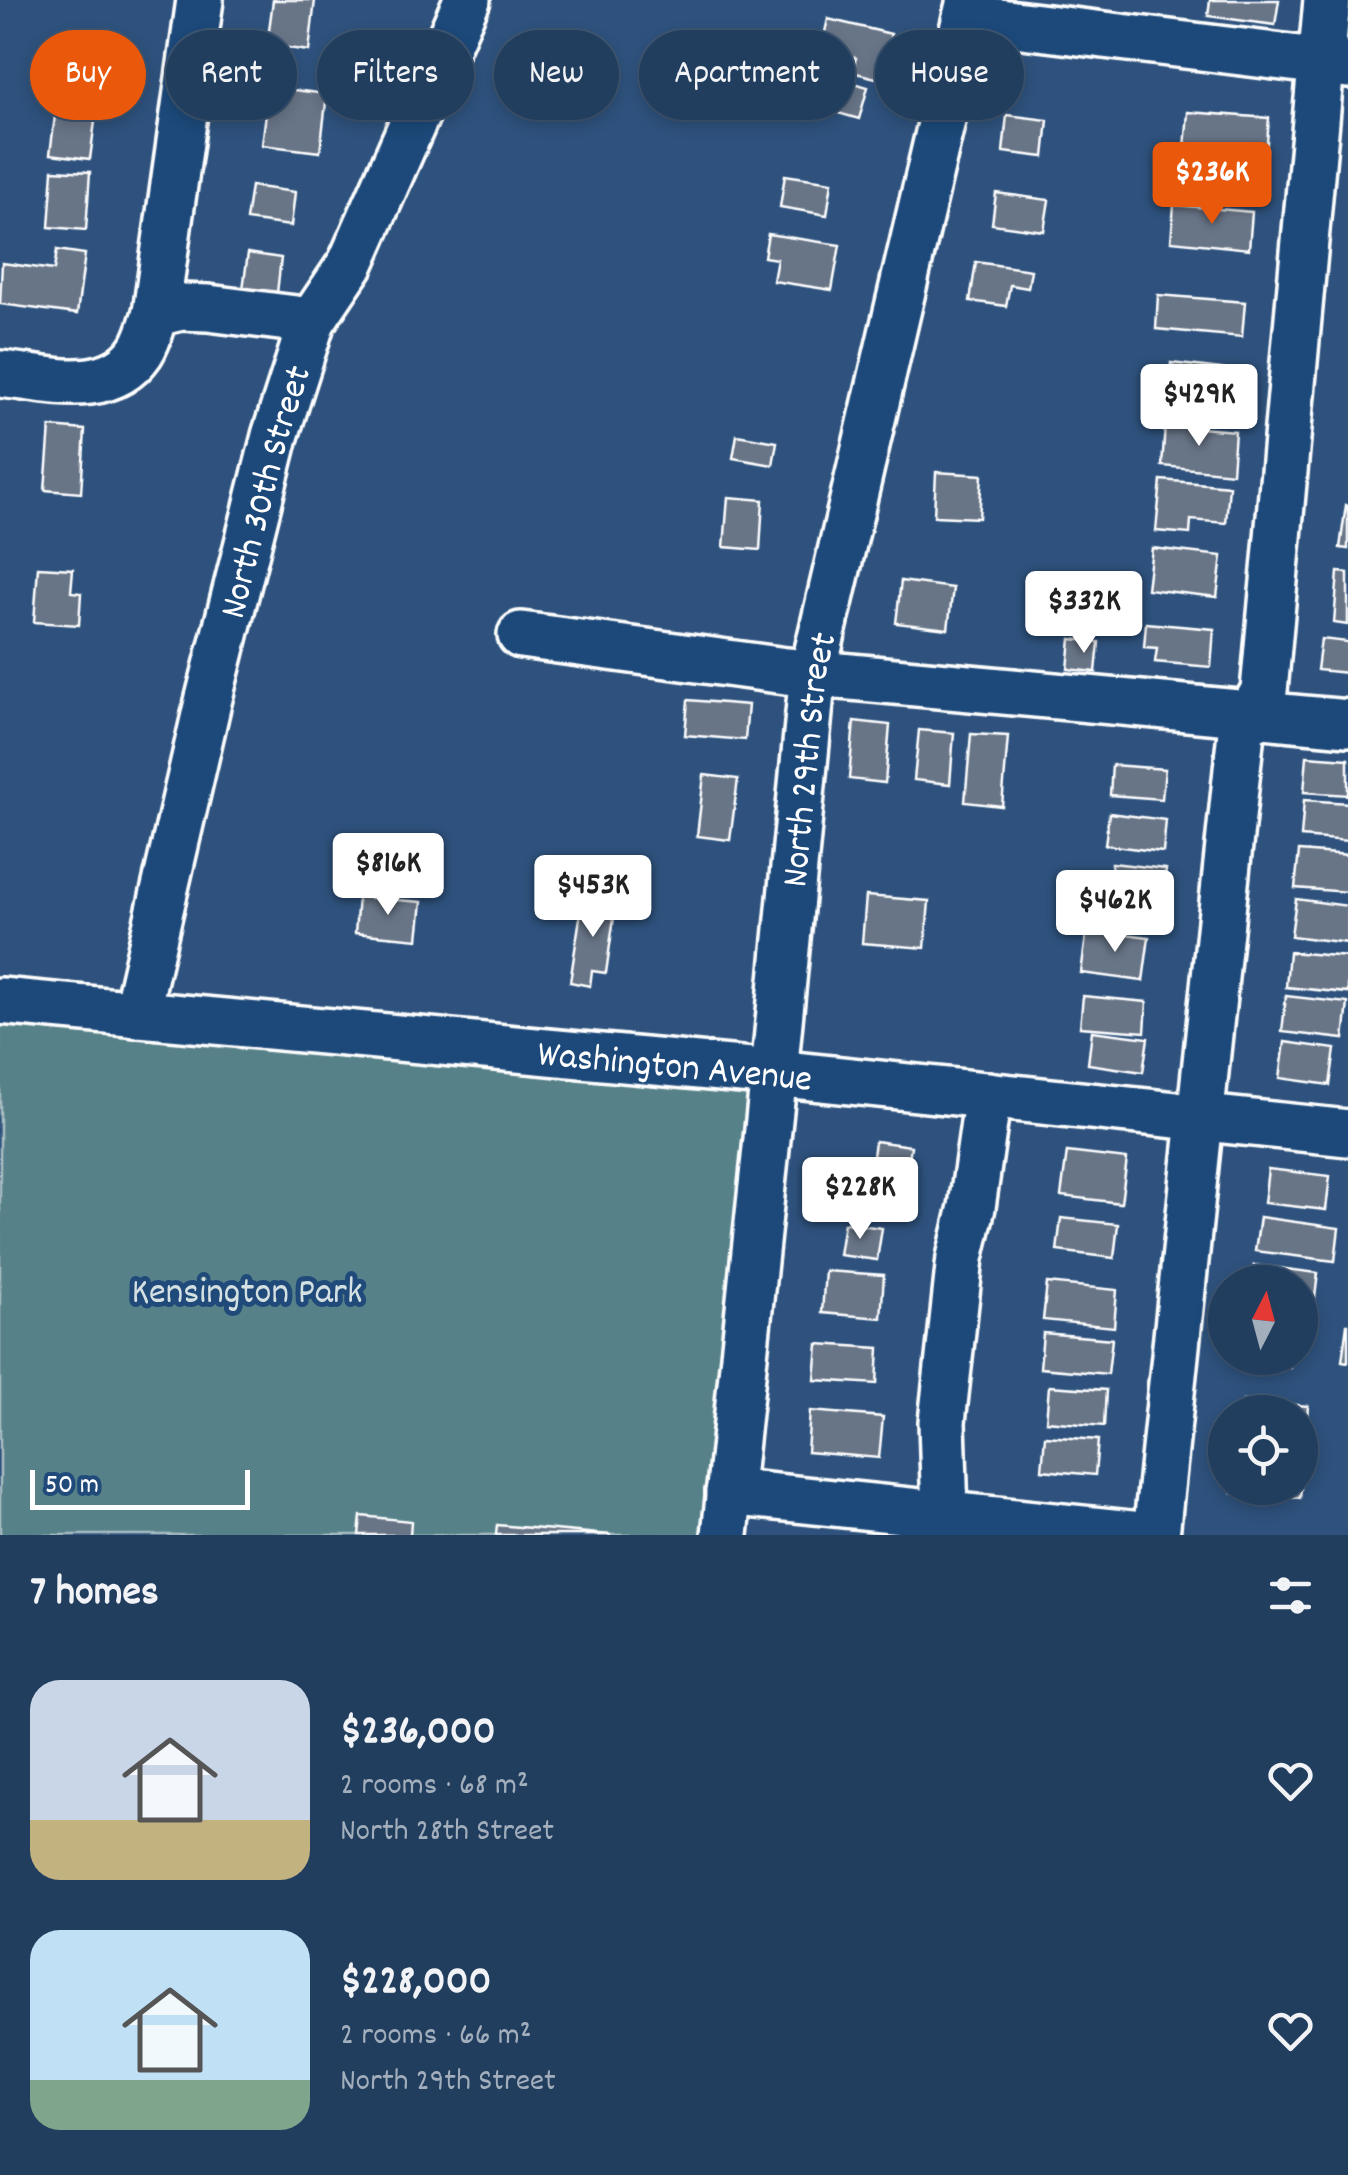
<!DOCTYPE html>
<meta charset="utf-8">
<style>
body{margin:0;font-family:Dekko,sans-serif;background:#2a4564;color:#f1f3f6;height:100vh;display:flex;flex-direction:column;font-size:38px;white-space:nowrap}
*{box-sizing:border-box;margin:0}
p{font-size:32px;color:#a2aebc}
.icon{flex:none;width:55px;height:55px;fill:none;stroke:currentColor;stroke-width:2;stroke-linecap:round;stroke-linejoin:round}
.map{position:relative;height:1535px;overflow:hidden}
.sheet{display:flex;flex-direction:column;background:#223e5e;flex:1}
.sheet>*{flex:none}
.guide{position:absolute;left:30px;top:30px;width:1290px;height:90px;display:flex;gap:20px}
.needle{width:65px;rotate:6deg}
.fabs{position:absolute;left:1208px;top:1265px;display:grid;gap:20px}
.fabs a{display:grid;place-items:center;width:110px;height:110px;border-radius:50%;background:#223e5e;box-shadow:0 5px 15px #0003,0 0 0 2px #3f5773;font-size:50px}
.scale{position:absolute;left:30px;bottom:25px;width:220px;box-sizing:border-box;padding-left:10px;border:5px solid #fff;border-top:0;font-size:28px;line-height:35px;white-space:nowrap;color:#fff;-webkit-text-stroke:8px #1f4a7a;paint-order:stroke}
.price{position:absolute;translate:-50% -85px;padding:0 22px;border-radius:10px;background:#fff;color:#222;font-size:32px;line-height:65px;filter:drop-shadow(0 2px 5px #0008)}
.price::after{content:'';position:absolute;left:50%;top:60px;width:30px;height:22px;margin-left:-15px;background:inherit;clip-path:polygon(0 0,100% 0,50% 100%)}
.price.active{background:#ea580c;color:#fff}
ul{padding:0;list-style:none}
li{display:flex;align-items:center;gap:30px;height:250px;padding:0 30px}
li span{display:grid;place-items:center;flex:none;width:280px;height:200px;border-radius:30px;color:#555}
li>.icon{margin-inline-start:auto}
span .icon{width:120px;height:120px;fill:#fffc;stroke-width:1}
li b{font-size:42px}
h2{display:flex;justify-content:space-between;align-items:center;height:120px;padding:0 30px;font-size:42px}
.tag{padding:0 35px;border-radius:45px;background:#223e5e;box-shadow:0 5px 15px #0003,0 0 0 2px #3f5773;font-size:35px;line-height:90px}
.tag.active{background:#ea580c;color:#fff}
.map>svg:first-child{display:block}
.green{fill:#578189;stroke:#abc0c4;stroke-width:2.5}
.building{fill:#687487;stroke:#fff;stroke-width:2.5}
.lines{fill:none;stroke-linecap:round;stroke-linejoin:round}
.minor-casing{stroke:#fff;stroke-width:52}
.minor{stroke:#1f4a7a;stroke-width:45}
.labels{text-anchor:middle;stroke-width:10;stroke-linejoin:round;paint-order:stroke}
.street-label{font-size:38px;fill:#fff;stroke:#1f4a7a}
.park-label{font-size:38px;fill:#d5e0e2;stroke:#1f4a7a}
</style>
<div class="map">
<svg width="1348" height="1535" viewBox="0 0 1348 1535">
<rect width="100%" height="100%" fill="#2e527d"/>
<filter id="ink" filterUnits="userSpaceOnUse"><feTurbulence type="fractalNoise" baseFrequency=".01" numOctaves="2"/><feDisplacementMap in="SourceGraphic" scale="20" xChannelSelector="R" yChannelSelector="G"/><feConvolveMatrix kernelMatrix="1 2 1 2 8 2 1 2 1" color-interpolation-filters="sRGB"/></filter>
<g filter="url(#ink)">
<path class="green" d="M0,1019L747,1090L753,1101L710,1535H0Z"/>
<path class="building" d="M273,0H315L309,51L267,45Z
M1210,0H1279L1275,25L1208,16Z
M828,19L891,34L880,79L852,72L856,58L836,53L834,61L819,58Z
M65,32L102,37L96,88L58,84Z
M826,75L868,87L859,119L817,107Z
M253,85L327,94L320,152L262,145L267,105L251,103Z
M57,101L97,106L90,159L50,154Z
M1188,112L1269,118L1266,155L1185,148Z
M1007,115L1048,120L1044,157L1003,152Z
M53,170L90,172L86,230L49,227Z
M785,175L832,182L827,215L780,207Z
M251,186L295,192L291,226L246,220Z
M996,193L1049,200L1044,231L992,224Z
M1174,205L1252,212L1249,249L1171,241Z
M768,234L840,245L832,290L773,281L777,259L764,257Z
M57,250L85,254L77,314L0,304L2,263L54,270Z
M248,253L281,258L277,293L243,289Z
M976,262L1031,270L1028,288L1010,285L1006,306L970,301Z
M1158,295L1245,302L1242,337L1156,329Z
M1171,363L1239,371L1235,410L1167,402Z
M1165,425L1235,431L1232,473L1162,466Z
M50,427L85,430L81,493L45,490Z
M737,435L777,442L773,465L733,458Z
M936,472L982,475L979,518L934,516Z
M1161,480L1229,486L1226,523L1191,520L1190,534L1156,531Z
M728,497L763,500L760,550L724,547Z
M1346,505L1348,506V549L1340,548Z
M1152,548L1222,556L1217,597L1147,589Z
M38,567L73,569L71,592L81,593L79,625L34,622Z
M1338,572L1348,573V625L1334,623Z
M901,581L953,588L948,629L896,623Z
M1146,623L1214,629L1211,667L1155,662L1157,648L1144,647Z
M1071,639L1099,642L1096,672L1068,669Z
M1321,639L1348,642V673L1317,670Z
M688,700L748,705L745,740L685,735Z
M854,721L890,725L885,783L849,779Z
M919,730L954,733L950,784L914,780Z
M971,734L1008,736L1002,806L965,802Z
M1307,756L1348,759V795L1304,792Z
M1112,765L1165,769L1162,799L1110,795Z
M704,775L738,779L730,840L697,836Z
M1304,800L1348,803V841L1301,837Z
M1109,813L1166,820L1163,852L1105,845Z
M1299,851L1348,855V892L1295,888Z
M1112,863L1166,869L1162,901L1108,894Z
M866,896L929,901L925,948L862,943Z
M358,897L422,902L418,939L355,933Z
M583,898L616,903L606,973L592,971L590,986L570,982Z
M1296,899L1348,906V943L1291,936Z
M1087,929L1149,937L1143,981L1081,973Z
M1289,952L1348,957V993L1286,987Z
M1083,996L1147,1002L1145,1032L1080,1027Z
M1286,996L1348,1003L1344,1039L1282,1032Z
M1092,1031L1148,1038L1143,1072L1088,1064Z
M1285,1042L1335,1049L1330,1085L1280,1078Z
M875,1141L911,1146L905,1185L870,1180Z
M1067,1152L1127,1159L1121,1203L1061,1196Z
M1268,1169L1330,1176L1326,1210L1264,1203Z
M1260,1217L1339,1228L1335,1261L1255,1251Z
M1061,1218L1118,1224L1114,1258L1057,1251Z
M844,1223L882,1228L877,1260L839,1255Z
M1254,1265L1318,1273L1314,1306L1300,1305V1282H1252Z
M825,1271L884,1275L881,1318L822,1313Z
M1047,1283L1117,1290L1114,1327L1043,1320Z
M1347,1324H1348V1362L1342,1361Z
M1043,1333L1112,1339L1108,1374L1040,1368Z
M818,1344L879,1348L877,1384L815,1380Z
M1250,1358H1291L1290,1368L1249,1365Z
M1049,1386L1106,1390L1104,1426L1046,1421Z
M1243,1401L1308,1406L1305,1440H1300V1412H1242Z
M810,1411L883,1417L879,1458L807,1452Z
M1045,1436L1098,1440L1095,1475L1042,1470Z
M1300,1459H1304L1300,1498L1232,1492V1488H1300Z
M361,1516L411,1521L410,1535H359Z
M497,1525L611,1535H496Z"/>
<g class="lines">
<defs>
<g id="minor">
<path d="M966,18L1348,65"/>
<path d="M156,313L200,0"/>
<path d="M0,374C49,379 109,398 141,351C148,340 152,325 156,313L181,307L208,308L312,321"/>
<path d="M521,635L786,671L1348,723"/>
<path id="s1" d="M0,1001L774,1073L1348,1133"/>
<path id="s2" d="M136,1014L208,702L275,436L312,321L351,263L467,0"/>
<path d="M729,1492L1141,1535"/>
<path d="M945,1515L942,1422L960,1258L972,1207L988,1095"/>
<path id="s3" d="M725,1535L774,1073L813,672L970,0"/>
<path d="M1156,1535L1241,732L1264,691L1327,0"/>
</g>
</defs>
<use href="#minor" class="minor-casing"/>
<use href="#minor" class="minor"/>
</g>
</g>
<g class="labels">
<g class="street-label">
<text dy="13" stroke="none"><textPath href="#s2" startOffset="538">North 30th Street</textPath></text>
<text dy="13" stroke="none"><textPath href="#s3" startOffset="780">North 29th Street</textPath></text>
<text dy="13" stroke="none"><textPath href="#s1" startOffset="678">Washington Avenue</textPath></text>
</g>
<g class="park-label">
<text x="247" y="1302">Kensington Park</text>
</g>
</g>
</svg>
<div class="fabs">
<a><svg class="needle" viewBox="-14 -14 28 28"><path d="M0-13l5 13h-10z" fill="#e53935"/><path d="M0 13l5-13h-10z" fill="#a2aebc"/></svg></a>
<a><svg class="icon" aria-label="locate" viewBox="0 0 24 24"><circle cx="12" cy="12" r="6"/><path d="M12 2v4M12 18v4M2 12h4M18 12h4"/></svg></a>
</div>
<div class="scale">50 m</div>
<b class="price active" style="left:1212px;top:227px">$236K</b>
<b class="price" style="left:1199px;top:449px">$429K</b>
<b class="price" style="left:1084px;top:656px">$332K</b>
<b class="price" style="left:388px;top:918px">$816K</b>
<b class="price" style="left:593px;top:940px">$453K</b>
<b class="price" style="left:1115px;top:955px">$462K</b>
<b class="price" style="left:860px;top:1242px">$228K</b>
<div class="guide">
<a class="tag active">Buy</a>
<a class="tag">Rent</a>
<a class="tag">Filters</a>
<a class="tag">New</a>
<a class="tag">Apartment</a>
<a class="tag">House</a>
</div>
</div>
<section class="sheet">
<h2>7 homes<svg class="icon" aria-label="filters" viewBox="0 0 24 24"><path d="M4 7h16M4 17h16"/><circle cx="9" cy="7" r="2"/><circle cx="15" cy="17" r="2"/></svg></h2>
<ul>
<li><span style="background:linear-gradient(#c9d6e8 70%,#c2b280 0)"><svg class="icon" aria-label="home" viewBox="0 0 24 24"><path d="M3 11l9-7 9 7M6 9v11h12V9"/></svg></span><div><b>$236,000</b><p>2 rooms · 68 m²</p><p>North 28th Street</p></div><svg class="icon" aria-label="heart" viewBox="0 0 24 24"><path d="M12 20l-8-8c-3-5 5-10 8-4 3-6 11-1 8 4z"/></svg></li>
<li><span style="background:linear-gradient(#bfe0f5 75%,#7fa58c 0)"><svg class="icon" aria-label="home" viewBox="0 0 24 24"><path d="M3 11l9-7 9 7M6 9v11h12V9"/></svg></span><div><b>$228,000</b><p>2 rooms · 66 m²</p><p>North 29th Street</p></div><svg class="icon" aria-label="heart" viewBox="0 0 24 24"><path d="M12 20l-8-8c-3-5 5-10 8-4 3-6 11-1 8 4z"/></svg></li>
</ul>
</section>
